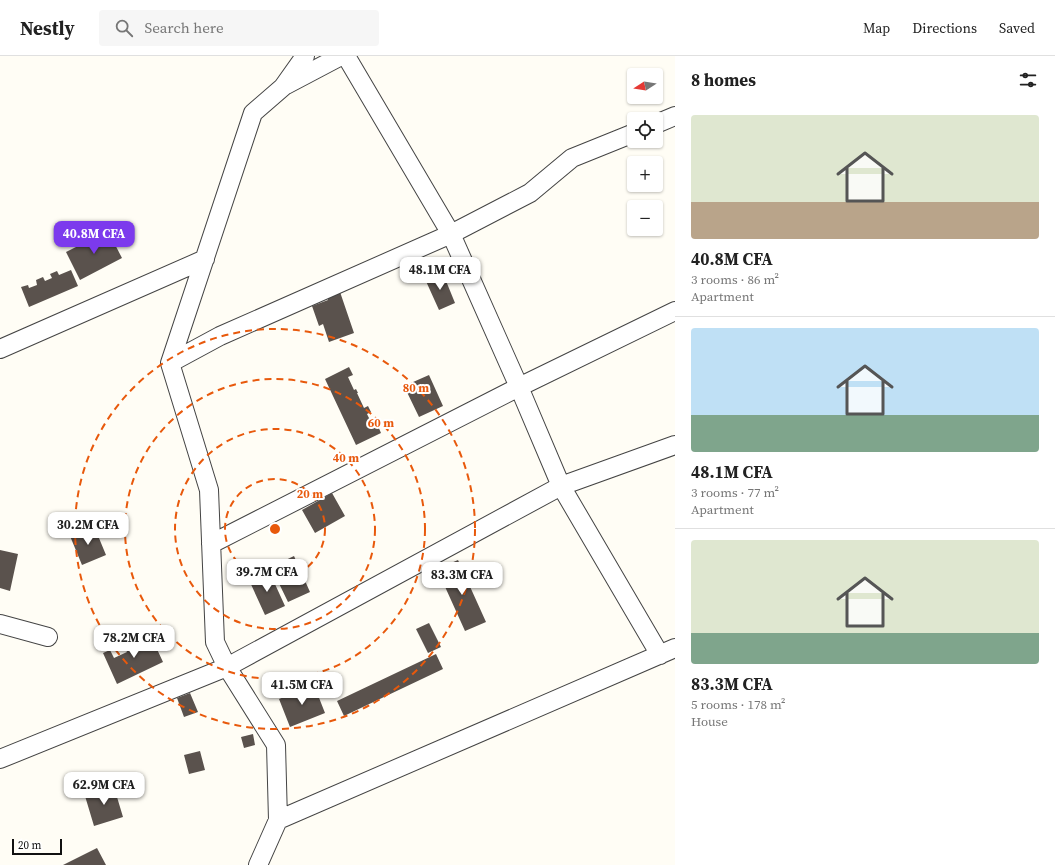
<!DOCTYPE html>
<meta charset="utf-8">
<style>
body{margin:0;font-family:"Source Serif 4",serif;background:#f6f6f6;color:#222;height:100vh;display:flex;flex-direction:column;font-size:15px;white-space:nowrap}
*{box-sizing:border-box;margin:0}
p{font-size:13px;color:#767676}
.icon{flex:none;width:22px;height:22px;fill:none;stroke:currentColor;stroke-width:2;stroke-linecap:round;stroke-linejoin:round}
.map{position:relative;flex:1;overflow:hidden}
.side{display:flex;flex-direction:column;background:#fff;width:380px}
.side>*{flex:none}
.needle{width:26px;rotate:258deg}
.buttons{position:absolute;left:627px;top:12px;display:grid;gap:8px}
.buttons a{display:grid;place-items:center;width:36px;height:36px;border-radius:4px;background:#fff;box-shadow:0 1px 3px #0004;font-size:20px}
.scale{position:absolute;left:12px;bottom:10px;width:50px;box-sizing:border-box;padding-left:4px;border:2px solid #111;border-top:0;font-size:11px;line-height:14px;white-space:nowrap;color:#111;-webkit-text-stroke:3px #fff;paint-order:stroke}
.price{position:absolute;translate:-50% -34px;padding:0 9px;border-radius:8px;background:#fff;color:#222;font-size:13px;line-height:26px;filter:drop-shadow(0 1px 2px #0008)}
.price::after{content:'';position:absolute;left:50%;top:24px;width:12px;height:9px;margin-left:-6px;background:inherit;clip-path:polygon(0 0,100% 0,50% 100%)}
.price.current{background:#7c3aed;color:#fff}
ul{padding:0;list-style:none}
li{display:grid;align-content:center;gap:8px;height:212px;padding:0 16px}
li+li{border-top:1px solid #e0e0e0}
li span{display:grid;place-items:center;height:124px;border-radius:4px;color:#555}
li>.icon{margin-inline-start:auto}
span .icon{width:72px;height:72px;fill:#fffc;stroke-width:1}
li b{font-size:17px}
h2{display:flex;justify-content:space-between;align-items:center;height:48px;padding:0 16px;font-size:17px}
header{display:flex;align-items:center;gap:24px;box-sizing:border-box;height:56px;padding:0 20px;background:#fff;border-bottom:1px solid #e0e0e0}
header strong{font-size:19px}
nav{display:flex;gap:22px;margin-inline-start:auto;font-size:14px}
.search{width:280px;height:36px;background:#f6f6f6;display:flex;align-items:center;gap:10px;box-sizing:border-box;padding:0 14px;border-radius:4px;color:#767676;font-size:15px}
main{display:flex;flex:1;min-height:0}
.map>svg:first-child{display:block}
.building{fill:#5a524d}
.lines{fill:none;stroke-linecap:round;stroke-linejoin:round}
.minor-casing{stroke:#444;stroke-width:20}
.minor{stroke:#fff;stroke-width:18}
.ring{fill:none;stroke:#e8590c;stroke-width:2;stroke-dasharray:7 5}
.centre{fill:#e8590c;stroke:#fff;stroke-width:2}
.ring-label{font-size:12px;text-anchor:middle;font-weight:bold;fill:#e8590c;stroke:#fff;stroke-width:4;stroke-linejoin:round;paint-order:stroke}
</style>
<header>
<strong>Nestly</strong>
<div class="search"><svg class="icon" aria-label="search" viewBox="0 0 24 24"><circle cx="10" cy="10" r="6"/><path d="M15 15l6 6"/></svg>Search here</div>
<nav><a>Map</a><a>Directions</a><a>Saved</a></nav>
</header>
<main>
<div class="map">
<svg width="675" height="809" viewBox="0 0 675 809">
<rect width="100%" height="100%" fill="#fffdf5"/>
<path class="building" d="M108,175L122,202L80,224L66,196Z
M71,214L78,230L29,251L21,231L28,229L29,232L37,229L36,224L43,221L45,225L52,222L50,218L57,215L59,219Z
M442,215L455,247L439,254L425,223Z
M339,233L354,277L329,286L323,268L319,270L312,250L328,244L326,238Z
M349,311L353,319L348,321L354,334L356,333L358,337H357L364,352L368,350L371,356L367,358L374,372L378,370L381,377L356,389L325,323Z
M429,319L443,350L419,361L404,330Z
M332,437L345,460L315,477L302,454Z
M94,470L106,499L82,509L70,480Z
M0,494L18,498L10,535L0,532Z
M294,500L310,536L288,546L271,511Z
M458,504L486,566L465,575L437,513Z
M269,515L285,550L265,559L249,524Z
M429,567L441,591L428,597L416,573Z
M149,576L163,606L117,628L103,597L110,594L114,602L127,596L123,588L131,584L135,592L143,588L139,580Z
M436,598L443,613L344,660L337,645Z
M314,629L325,657L290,671L279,643Z
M190,637L198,656L184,661L177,642Z
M253,678L255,689L244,692L241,681Z
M200,695L205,714L189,718L184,699Z
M114,731L123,761L94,770L85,740Z
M97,792L106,809H63Z"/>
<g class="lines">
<defs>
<path id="minor" d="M346,0L451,178L519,331L561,430L660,599
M286,29L341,0
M656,68L675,60
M0,293L205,203
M170,307L220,280L451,178L530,137L572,102L634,77
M211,488L519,331L675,255
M0,568L48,581
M0,703L227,611L561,430L675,389
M278,764L675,592
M258,809L278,764L276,689L227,611L215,586L209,434L170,307L253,57L283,31L305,0"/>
</defs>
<use href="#minor" class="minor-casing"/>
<use href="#minor" class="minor"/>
</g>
<g class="ring">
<circle cx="275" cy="473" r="50"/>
<circle cx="275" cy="473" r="100"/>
<circle cx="275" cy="473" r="150"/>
<circle cx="275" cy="473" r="200"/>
</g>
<circle cx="275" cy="473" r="6" class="centre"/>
<g class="ring-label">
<text x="416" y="336">80 m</text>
<text x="381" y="371">60 m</text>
<text x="346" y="406">40 m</text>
<text x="310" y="442">20 m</text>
</g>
</svg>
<div class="buttons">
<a><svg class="needle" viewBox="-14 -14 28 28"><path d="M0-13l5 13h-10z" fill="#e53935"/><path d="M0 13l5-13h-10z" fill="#767676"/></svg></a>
<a><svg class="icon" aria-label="locate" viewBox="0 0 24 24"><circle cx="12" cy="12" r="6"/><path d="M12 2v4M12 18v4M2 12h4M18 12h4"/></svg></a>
<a>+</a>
<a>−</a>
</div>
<div class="scale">20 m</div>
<b class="price current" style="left:94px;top:199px">40.8M CFA</b>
<b class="price" style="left:440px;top:235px">48.1M CFA</b>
<b class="price" style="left:88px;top:490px">30.2M CFA</b>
<b class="price" style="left:267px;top:537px">39.7M CFA</b>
<b class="price" style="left:462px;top:540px">83.3M CFA</b>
<b class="price" style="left:134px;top:603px">78.2M CFA</b>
<b class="price" style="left:302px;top:650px">41.5M CFA</b>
<b class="price" style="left:104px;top:750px">62.9M CFA</b>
</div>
<section class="side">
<h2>8 homes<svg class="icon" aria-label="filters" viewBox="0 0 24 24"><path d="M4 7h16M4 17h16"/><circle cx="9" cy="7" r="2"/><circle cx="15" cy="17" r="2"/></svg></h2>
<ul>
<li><span style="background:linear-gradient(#dfe7d0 70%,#b9a48a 0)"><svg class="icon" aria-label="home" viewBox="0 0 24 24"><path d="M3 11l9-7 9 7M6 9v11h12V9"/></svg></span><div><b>40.8M CFA</b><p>3 rooms · 86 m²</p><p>Apartment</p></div></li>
<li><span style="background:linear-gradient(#bfe0f5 70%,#7fa58c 0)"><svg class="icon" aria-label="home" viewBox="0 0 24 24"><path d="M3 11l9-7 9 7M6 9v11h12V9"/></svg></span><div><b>48.1M CFA</b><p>3 rooms · 77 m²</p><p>Apartment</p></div></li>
<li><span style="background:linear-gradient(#dfe7d0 75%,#7fa58c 0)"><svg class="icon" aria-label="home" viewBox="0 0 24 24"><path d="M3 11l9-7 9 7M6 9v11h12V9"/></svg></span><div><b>83.3M CFA</b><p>5 rooms · 178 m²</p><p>House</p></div></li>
</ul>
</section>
</main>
